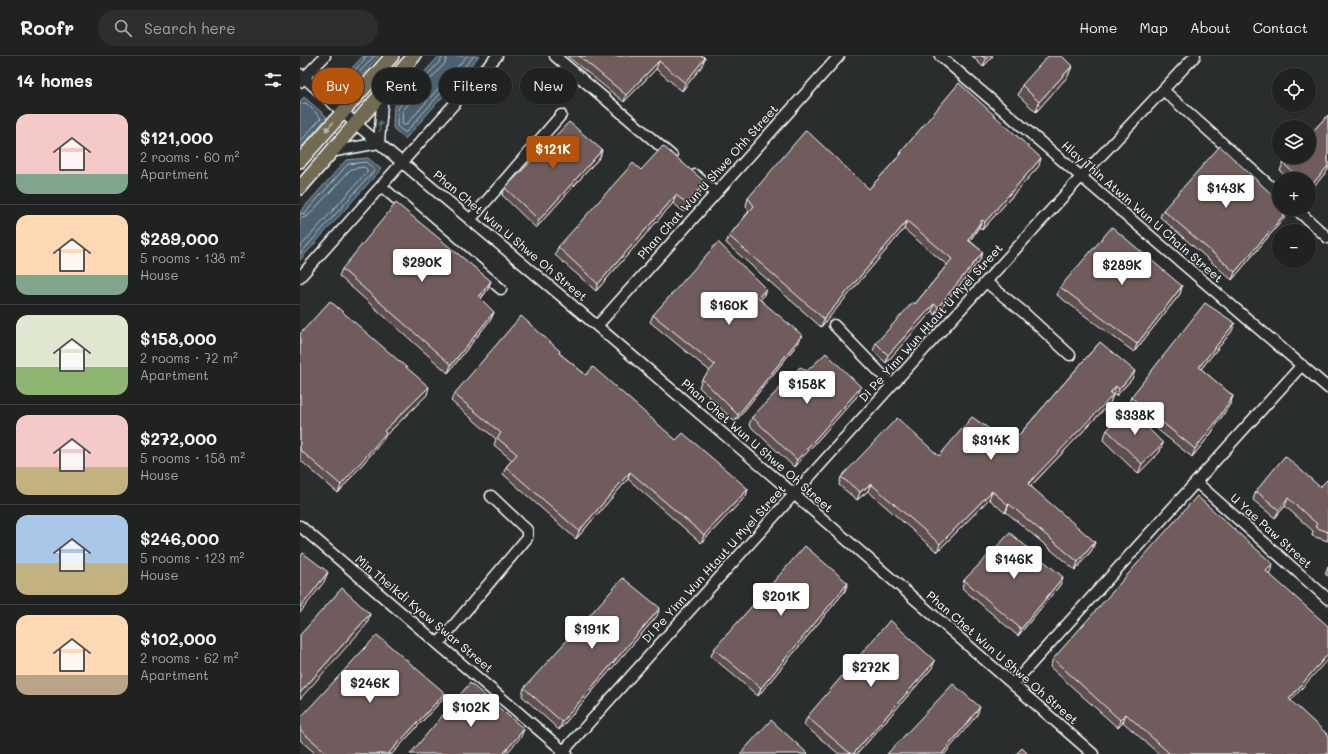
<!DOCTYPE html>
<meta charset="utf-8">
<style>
body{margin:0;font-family:Mali,sans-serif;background:#2d2f2f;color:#f1f3f6;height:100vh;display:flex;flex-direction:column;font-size:15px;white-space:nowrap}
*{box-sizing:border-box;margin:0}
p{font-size:13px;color:#a2a4a5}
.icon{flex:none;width:22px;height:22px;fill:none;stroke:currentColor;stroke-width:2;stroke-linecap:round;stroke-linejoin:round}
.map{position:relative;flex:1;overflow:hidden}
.details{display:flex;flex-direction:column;background:#202222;width:300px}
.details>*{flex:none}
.banner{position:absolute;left:12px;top:12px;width:380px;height:36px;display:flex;gap:8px}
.fabs{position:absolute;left:972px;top:12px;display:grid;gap:8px}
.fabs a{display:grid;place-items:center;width:44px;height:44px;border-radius:50%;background:#202222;box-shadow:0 1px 3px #0004,0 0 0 1px #3d3f40;font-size:20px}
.price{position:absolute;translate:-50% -34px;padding:0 9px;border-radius:4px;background:#fff;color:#222;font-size:13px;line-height:26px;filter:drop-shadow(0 1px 2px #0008)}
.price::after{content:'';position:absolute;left:50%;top:24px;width:12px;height:9px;margin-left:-6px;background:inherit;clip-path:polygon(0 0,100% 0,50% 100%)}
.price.on{background:#b45309;color:#fff}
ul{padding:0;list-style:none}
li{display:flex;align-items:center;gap:12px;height:100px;padding:0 16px}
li+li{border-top:1px solid #3d3f40}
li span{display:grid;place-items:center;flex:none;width:112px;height:80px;border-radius:12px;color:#555}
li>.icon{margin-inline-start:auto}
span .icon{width:48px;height:48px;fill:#fffc;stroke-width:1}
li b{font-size:17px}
h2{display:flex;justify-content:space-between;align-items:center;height:48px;padding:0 16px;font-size:17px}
.chip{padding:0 14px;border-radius:18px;background:#202222;box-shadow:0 1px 3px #0004,0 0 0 1px #3d3f40;font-size:14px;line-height:36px}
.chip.on{background:#b45309;color:#fff}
header{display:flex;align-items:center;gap:24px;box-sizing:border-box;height:56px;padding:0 20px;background:#202222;border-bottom:1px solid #3d3f40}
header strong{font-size:19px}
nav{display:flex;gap:22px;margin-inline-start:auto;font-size:14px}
.search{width:280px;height:36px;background:#2d2f2f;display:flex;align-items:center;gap:10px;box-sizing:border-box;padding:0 14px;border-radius:22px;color:#a2a4a5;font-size:15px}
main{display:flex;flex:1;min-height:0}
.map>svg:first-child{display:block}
.water{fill:#4c616f;stroke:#94a0a9}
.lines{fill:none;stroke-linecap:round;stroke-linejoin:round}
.shore{stroke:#b7c0c5;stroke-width:1}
.minor-casing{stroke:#fff;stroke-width:13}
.major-casing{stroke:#fff;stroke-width:16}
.minor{stroke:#2a2d2e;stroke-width:10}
.major{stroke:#726b52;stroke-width:13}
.wall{fill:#5f4f4f;stroke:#fff}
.shaded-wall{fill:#4e4040;stroke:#fff}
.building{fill:#6f5c5c;stroke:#fff}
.oneway{fill:#6a6c6d}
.oneway2{fill:#c0bcb1}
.labels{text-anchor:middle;stroke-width:3;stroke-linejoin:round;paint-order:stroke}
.street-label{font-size:12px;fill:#fff;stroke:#2a2d2e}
</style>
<header>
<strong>Roofr</strong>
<div class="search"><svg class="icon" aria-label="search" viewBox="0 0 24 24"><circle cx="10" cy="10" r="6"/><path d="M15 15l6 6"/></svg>Search here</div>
<nav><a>Home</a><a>Map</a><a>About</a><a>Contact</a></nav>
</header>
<main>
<section class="details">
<h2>14 homes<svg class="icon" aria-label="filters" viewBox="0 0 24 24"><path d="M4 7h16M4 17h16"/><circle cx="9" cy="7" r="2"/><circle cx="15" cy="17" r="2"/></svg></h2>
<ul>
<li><span style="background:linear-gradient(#f6c9c9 75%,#7fa58c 0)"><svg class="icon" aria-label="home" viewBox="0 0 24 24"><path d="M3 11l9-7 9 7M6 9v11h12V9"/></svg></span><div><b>$121,000</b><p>2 rooms · 60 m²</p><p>Apartment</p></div></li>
<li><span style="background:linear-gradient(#ffd9b3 75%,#7fa58c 0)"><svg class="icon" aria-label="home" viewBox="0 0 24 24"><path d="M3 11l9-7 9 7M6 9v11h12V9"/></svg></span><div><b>$289,000</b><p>5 rooms · 138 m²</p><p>House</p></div></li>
<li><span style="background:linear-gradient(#dfe7d0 65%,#8fb573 0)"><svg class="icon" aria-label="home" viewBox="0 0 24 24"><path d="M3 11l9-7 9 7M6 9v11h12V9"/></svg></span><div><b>$158,000</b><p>2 rooms · 72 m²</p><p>Apartment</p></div></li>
<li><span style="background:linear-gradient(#f6c9c9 65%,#c2b280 0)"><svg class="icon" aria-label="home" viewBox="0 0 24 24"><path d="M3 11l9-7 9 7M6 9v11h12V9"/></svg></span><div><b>$272,000</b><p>5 rooms · 158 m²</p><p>House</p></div></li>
<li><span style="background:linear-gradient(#a9c7e8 60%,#c2b280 0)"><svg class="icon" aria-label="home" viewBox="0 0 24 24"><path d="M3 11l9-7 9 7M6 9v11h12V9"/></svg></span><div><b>$246,000</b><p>5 rooms · 123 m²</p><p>House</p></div></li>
<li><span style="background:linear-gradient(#ffd9b3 75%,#b9a48a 0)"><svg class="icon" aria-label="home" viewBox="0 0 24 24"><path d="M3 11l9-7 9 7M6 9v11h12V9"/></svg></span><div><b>$102,000</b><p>2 rooms · 62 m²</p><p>Apartment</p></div></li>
</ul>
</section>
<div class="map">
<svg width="1028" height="698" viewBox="0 0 1028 698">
<rect width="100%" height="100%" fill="#2a2d2e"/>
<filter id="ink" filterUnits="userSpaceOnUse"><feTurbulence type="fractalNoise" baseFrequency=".025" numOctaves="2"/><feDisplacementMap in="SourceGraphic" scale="8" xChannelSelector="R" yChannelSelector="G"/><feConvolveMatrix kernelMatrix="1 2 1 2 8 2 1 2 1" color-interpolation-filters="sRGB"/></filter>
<g filter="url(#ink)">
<path class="water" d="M63,0H79L49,34L39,26Z
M139,0H179L105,83L93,72L94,50Z
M4,41L27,61L0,92V45Z
M68,102L81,113L0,204V156L46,104Z"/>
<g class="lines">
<path class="shore" d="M65,0L64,4L46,24L47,27H50L74,0
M142,0L141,4L98,52L97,70L104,76H106L174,0
M147,0L145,7L103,54L102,67L103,69H106L167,0
M0,48L6,47L21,62L0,86
M0,158L5,157L48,108L66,106L74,113V115L0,198
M0,163L8,160L51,113L64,111L67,113V116L0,191"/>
<defs>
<path id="minor" d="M255,0L372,100
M640,0L1028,332
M0,18L56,68L297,270L495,439L793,698
M0,26L25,0
M863,34L979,138
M30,96L79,87L83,35
M395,119L416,137
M81,130L201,233
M996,153L1028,182
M170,164L261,59
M0,221L197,0
M686,226L722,255L770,299
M534,269L592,329
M297,270L539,0
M896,426L1028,543
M0,470L267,698
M138,588L227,482V474L191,440
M713,628L1002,309
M261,698L592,329L781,121L895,0"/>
<path id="major" d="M0,105L92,0
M0,132L114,0"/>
</defs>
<use href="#minor" class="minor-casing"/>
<use href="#major" class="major-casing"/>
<use href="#minor" class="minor"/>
<use href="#major" class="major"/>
</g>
<path class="wall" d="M267,0H403L402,10L382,35L356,13L324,46Z
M672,0H693L683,11Z
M772,10L768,20L736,56L718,39L722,29Z
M1028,59V114L1009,136V123H989L980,115L983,107Z
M302,94L300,101L236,172L202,139L205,132Z
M601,96L739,110L682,174L679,171L670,185L683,196L680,204L635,259L632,255L586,307L573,295L576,287L615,248L647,209L604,173L521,271L426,187L429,180L449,155L446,150L448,142L569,133L600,99Z
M341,114L405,126L402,134L384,156L373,147L296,235L255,199L258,191Z
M863,154H988L985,161L932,224L860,161Z
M42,213L188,233L181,243L194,256L191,263L148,317L39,220Z
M882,230L880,238L834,296L757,239L760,231Z
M466,233L463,241L460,243L499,286L435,366L399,331L402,323L410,315L350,266L353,259Z
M932,275L901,313L933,340L930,348L910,379L892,401L828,350L831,341Z
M0,278L127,339L85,380L83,384L38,437L0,404Z
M800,286L832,323L816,340L813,338L810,347L731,430L792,494L775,514L706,456L705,457L689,443L637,496L568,435L557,444L539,429L541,421L639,400L711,388Z
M260,295L259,297L286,319L376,384L448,433L446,440L401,487L328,423L276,483L203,418L206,411L212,404L194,389L196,383L151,345L154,338Z
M507,315L558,339L494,411L449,369L452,361Z
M807,374L863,387L859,397L838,418L803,384Z
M1028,423V485L1012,480L1013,475L985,450L975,462L953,444L956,435L1020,431Z
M1028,510V520L1025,518Z
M970,516L969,517L991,645L1028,698H859L823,666L818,672L750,611L753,603Z
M763,521L760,529L718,580L662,532L664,524Z
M545,535L458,640L411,600L414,593Z
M357,560L259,674L222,640L224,632Z
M632,612L557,698H539L504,669L507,661Z
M142,644L92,698H16L0,684V662Z"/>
<path class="shaded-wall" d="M689,0H693L683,11L686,3Z
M405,2L402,10L382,35L385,27Z
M359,5L356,13L324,46L326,39Z
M772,10L768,20L736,56L739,46Z
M302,94L300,101L236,172L239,164Z
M741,102L739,110L682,174L685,166Z
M1028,110V114L1009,136V132Z
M405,126L402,134L384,156L387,148Z
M376,139L373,147L296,235L298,228Z
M988,154L985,161L932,224L935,216Z
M682,164L679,171L665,192L668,184Z
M607,165L604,173L521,271L524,263Z
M683,196L680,204L635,259L638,251Z
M191,225L188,233L176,248L179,241Z
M882,230L880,238L834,296L837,288Z
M466,233L463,241L455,249L458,242Z
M634,248L632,255L586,307L588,299Z
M194,256L191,263L148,317L151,309Z
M935,267L932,275L896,319L899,311Z
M502,279L499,286L435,366L438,359Z
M835,315L832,323L816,340L819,333Z
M816,330L813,338L809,343L813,339L810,347L725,436L728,428Z
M129,331L127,339L85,380L83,384L38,437L41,429L84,375Z
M561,331L558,339L494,411L497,404Z
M933,340L930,348L910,379L892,401L895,393Z
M863,387L859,397L838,418L842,408Z
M330,416L328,423L276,483L279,475Z
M571,428L568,435L557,444L560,436Z
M448,433L446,440L401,487L404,479Z
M692,435L689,443L637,496L640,488Z
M988,442L985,450L975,462L979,454Z
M709,448L706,456L705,457L708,449Z
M795,486L792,494L775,514L778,506Z
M973,508L970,516L964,523L966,515Z
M28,516L24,526L0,557V552Z
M763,521L760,529L718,580L721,573Z
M548,527L545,535L458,640L461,632Z
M360,552L357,560L259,674L262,666Z
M70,558L67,568L0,643V637Z
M1028,598V603L986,650L989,643Z
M635,605L632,612L557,698H553Z
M145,637L142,644L92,698H88Z
M680,651L677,659L645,698H642Z
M826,658L823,666L818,672L820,664Z
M224,673L221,681L206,698H203Z"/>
<path class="building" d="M279,0H403L405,2L385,27L359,5L326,39Z
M682,0H689L686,3Z
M748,0H762L772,10L739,46L722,29Z
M659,27L741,102L685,166L682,164L668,184L683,196L638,251L634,248L588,299L576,287L613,246L615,248L652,203L607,165L524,263L429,180L454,150L448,142L506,74L569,133L602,97L601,96Z
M1028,59V110L1009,132V123H1000L983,107L989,101H1009V79Z
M269,66L302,94L239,164L205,132Z
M363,90L405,126L387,148L376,139L298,228L258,191L333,107L341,114Z
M920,90L979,145V153H987L988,154L935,216L863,154Z
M96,147L191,225L179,241L194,256L151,309L42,213Z
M812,171L882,230L837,288L760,231Z
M418,186L466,233L458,242L502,279L438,359L402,323L415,309L353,259Z
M30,245L129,331L84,375L86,377L41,429L0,394V278Z
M905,247L935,267L899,311L933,340L913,370L895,393L831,341Z
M221,260L260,295L259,297L286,319L293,311L376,384L383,377L448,433L404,479L330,416L279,475L206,411L217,398L197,382L201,377L154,338Z
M800,286L835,315L819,333L816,330L810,337L813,339L728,428L795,486L778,506L709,448L708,449L692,435L640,488L571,428L560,436L541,421L597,362L639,400L672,361L711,388Z
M526,297L561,331L497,404L452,361L500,311L507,315Z
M828,352L863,387L842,408L807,374Z
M985,400L1020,431L1028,423V476L1015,471L1017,468L988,442L979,454L956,435Z
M897,440L973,508L966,515L1028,570V598L989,643L1028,679V698H870L826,658L820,664L753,603Z
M710,477L763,521L721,573L664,524Z
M505,490L548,527L461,632L414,593Z
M3,497L28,516L0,552V502Z
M323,522L360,552L262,666L224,632Z
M42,532L70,558L0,637V579Z
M590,564L635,605L553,698H551L507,661Z
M77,579L145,637L88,698H28L0,674V662Z
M170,627L224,673L203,698H110Z
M653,628L680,651L642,698H587Z
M471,664L508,698H440Z
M722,692L728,698H716Z"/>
<defs><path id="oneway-solid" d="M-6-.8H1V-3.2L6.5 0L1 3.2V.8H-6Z"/></defs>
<use class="oneway" href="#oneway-solid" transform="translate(80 70) rotate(-85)"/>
<use class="oneway2" href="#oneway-solid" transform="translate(29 71) rotate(131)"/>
</g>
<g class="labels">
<g class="street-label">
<text transform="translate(408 126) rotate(-48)" y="4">Phan Chat Wun U Shwe Ohh Street</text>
<text transform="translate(842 156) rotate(41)" y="4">Hlay Thin Atwin Wun U Chain Street</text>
<text transform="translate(210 180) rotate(40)" y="4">Phan Chet Wun U Shwe Oh Street</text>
<text transform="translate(631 267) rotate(-48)" y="4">Di Pe Yinn Wun Htaut U Myel Street</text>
<text transform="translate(457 390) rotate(41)" y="4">Phan Chet Wun U Shwe Oh Street</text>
<text transform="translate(971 475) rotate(42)" y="4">U Yae Paw Street</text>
<text transform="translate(414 508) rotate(-48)" y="4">Di Pe Yinn Wun Htaut U Myel Street</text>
<text transform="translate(124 558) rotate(40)" y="4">Min Theikdi Kyaw Swar Street</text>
<text transform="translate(702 602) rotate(41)" y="4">Phan Chet Wun U Shwe Oh Street</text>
</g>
</g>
</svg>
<div class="fabs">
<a><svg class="icon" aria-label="locate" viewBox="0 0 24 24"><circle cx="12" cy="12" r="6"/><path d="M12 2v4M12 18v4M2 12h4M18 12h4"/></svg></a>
<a><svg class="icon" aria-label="layers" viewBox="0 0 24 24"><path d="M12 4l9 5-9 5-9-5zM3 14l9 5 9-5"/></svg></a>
<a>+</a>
<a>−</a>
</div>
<b class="price on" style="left:253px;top:114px">$121K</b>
<b class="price" style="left:926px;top:153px">$143K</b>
<b class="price" style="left:122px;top:227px">$290K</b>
<b class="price" style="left:822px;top:230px">$289K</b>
<b class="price" style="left:429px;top:270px">$160K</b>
<b class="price" style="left:507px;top:349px">$158K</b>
<b class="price" style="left:835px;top:380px">$338K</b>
<b class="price" style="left:691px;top:405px">$314K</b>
<b class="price" style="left:714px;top:524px">$146K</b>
<b class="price" style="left:481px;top:561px">$201K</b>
<b class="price" style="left:292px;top:594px">$191K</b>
<b class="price" style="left:571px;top:632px">$272K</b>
<b class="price" style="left:70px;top:648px">$246K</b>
<b class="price" style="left:171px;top:672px">$102K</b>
<div class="banner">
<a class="chip on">Buy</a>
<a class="chip">Rent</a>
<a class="chip">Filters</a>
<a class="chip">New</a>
</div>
</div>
</main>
